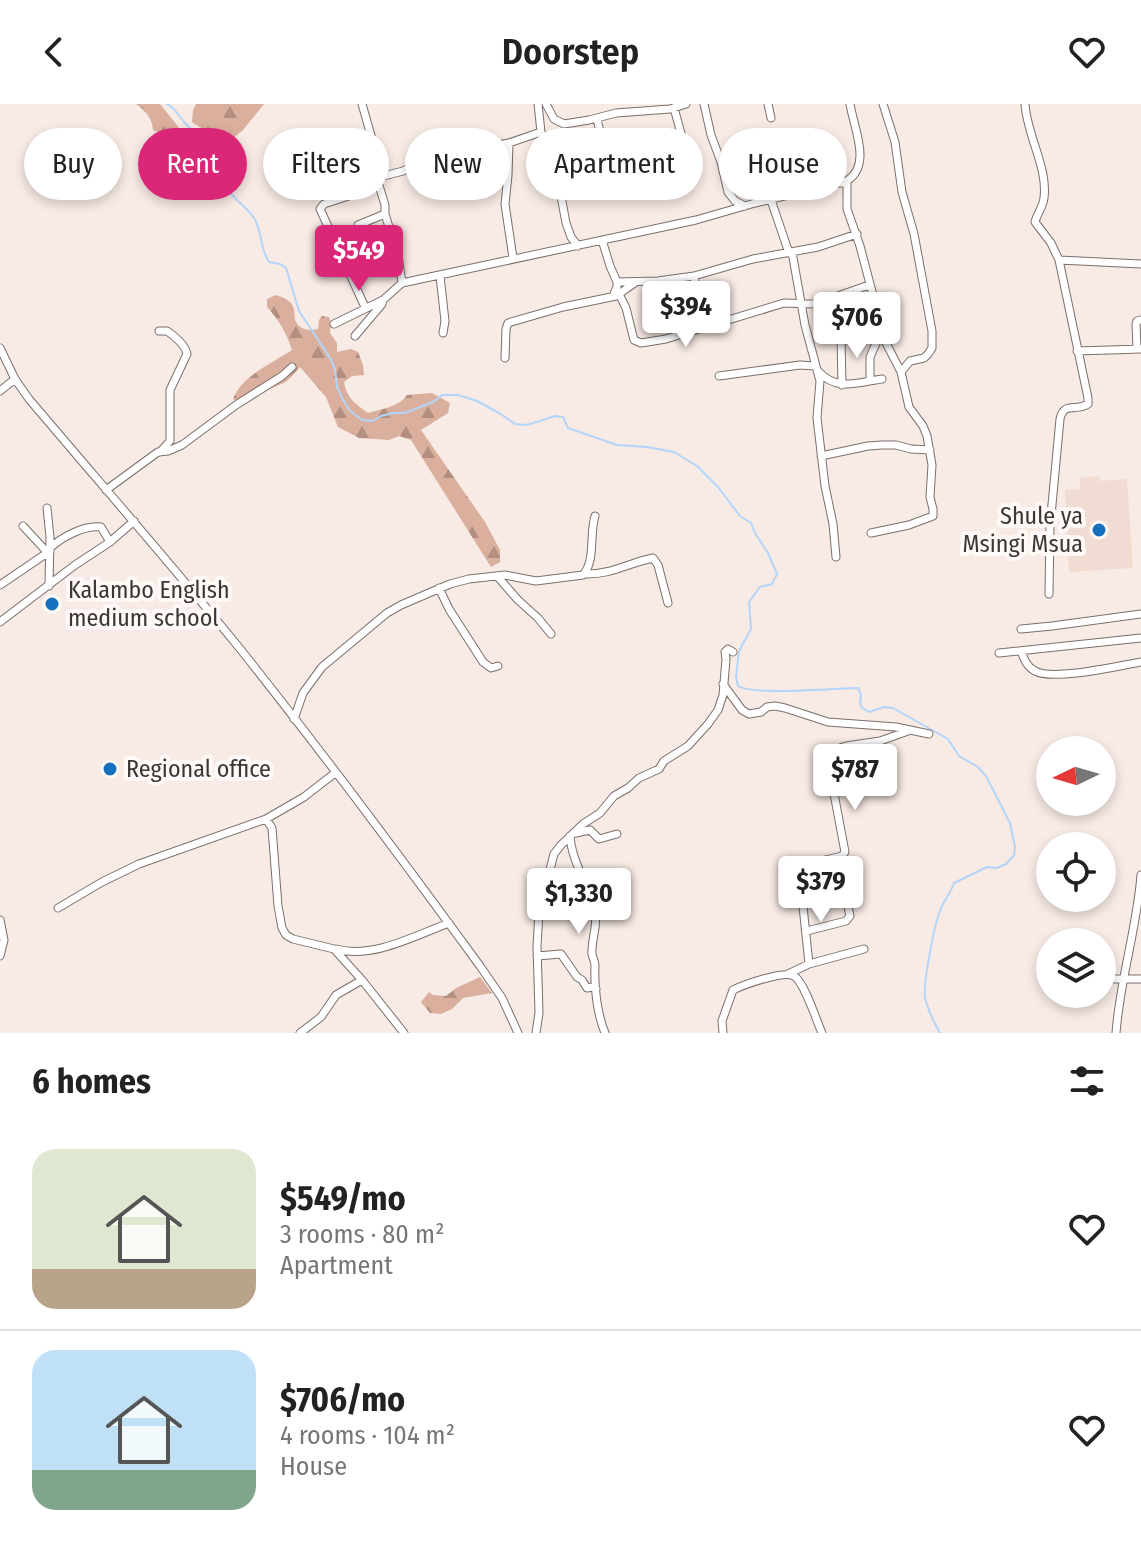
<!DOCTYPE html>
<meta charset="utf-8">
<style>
body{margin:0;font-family:"Fira Sans Condensed",sans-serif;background:#f6f6f6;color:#222;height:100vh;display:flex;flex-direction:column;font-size:30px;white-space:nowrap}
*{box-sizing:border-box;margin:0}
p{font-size:26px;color:#767676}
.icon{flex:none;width:44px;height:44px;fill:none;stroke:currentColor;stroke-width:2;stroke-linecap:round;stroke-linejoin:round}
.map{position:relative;height:929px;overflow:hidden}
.side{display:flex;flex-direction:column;background:#fff;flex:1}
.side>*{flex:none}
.top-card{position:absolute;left:24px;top:24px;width:1094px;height:72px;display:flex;gap:16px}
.needle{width:52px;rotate:265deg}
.fabs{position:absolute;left:1036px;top:632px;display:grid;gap:16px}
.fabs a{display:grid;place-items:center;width:80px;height:80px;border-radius:50%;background:#fff;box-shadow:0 4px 12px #0003;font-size:40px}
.price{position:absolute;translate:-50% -68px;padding:0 18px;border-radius:8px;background:#fff;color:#222;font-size:26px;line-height:52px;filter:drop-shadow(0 2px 4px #0008)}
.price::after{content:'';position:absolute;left:50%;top:48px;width:24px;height:18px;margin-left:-12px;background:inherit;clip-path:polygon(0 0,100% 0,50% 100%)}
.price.active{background:#db2777;color:#fff}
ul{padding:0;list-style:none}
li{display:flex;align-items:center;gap:24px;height:200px;padding:0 32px}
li+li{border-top:2px solid #e0e0e0}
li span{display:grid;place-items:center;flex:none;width:224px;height:160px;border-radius:24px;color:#555}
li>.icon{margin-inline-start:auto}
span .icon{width:96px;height:96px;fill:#fffc;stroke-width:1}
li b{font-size:34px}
h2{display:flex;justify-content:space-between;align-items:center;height:96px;padding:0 32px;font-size:34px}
.tag{padding:0 28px;border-radius:36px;background:#fff;box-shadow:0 4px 12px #0003;font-size:28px;line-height:72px}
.tag.active{background:#db2777;color:#fff}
header{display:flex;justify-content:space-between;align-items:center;height:104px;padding:0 32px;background:#fff;font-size:36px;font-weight:600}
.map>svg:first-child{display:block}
.built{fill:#f1dcd3}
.forest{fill:url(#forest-firs)}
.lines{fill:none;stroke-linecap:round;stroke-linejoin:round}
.stream{stroke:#b3d5fa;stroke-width:2}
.minor-casing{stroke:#7b6f6a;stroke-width:9}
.minor{stroke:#fff;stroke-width:7}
.poi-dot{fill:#1770bd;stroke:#fffaf7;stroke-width:3}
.labels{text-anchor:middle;stroke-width:8;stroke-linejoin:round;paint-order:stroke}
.poi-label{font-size:24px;fill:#3c3735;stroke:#fffaf7;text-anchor:start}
</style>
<header><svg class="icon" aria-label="back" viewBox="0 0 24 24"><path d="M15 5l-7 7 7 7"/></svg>Doorstep<svg class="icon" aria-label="heart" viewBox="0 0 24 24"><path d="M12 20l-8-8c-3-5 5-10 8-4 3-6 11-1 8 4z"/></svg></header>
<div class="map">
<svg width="1141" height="929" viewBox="0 0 1141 929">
<defs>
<pattern id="forest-firs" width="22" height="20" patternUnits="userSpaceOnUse" patternTransform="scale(2)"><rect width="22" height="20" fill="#daaf9d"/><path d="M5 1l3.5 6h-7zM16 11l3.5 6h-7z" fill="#b28f81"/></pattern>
</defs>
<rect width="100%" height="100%" fill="#f8eae5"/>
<path class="built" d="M1099,372L1100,377L1127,375L1133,464L1069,468L1065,386L1080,385V374Z"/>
<path class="forest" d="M136,0H160L192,40L207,62L201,71L180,57V50L171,43V32L163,31L153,26C152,14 146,7 136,0Z
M196,0H264L243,26L226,40L192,18L193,6Z
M276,191C282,193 290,196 293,202C294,203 295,215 295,216C299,226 309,227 318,225L319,216L322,212L329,213L331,219L330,229L337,239V248L351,245L358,248L363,261L364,271L352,272L344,278C347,295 355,299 368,309C381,305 399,303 407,291L432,289L450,299L448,309L421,326L485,418L500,446V458L491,463L411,336L399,332L389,336L359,334L338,323L326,293L300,263L286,278L239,298L233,295C241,272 273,259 292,246C287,230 279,216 267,203V195Z
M480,873L492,889L463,894L452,905L441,910L430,909L421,898L429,888L433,891L446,892L456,884Z"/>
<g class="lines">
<path class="stream" d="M167,0L174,5L184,18L218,53C224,63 222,74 227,84C234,96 247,103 254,114C263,128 259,143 269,158L280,160L286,164L299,207L330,254L335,265L337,283L342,294L350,307L362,316L373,317L381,312L393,309H405L433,298L442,291H458L477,297L499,309L515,320L527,321L555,312L563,313L568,324L617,341L647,343L674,348L697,362L718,383L740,412L751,419L755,429L768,449L777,470L772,480L760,483L749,498L751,525L739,547L736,573L738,582C756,592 832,584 858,584L861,591L860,598L862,604L869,608L884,603L893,604L948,635L959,652L978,663L986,672L1010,719L1015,743L1014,751L1006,760L997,764L987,763L954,779C951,789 943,797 940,807C934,822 923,880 925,894C927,903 935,921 940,929"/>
<defs>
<path id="minor" d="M362,0L372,35L373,62L385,101V110L398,152L402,179L696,116L755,99L847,77C872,61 854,25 850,0
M538,0L541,28L556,65L566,119L571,133L578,142
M546,0L554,15L564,20L589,16L616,9L670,5L686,0
M704,0L711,31L721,58L728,88L735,97L745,102
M768,0L771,14
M883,0L895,38L902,88L914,130L932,227V244L928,250L924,254L910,257L901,268
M1025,0C1027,32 1048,63 1044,94C1043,103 1037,110 1035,118L1051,139L1059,156L1088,294V300C1076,308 1064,297 1060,315L1050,422L1049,490
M674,4L682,33
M597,15L607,57
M509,39L508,71L505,100L513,154
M807,46L827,59L842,79
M376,74L403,67L435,52L509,39L541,28
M847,77V105L860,142L885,237L901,268L909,303L923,322L927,332L932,361L930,393L933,405V412L909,421L871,429
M771,96L789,149
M358,121L385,110
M602,136L610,162L617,178V183L613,192
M792,148L805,221L820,277L817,314L825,382L833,420L836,453
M1059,156L1141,160
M440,172L445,217L443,229
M694,172L697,192L708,221
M617,178L658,177L694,172L753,155L818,143L857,130
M619,190L626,204L634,236L641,239L666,235L784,199L815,200L869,181
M365,203L320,105L324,100L379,82
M334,220L383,196L402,179
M159,227H167C175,232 185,241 187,250L170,286V337L160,348
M355,232L382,200L383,196
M841,234L842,281
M0,244L15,275L29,295C100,379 172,461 241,546C323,649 402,755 480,862L502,894L518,929
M1137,245L1136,220L1137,217L1141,216
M1077,247L1141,245
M505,254L506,225L508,219L563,203L616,192L636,178
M819,268C838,288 858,278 882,275
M719,272L800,261L815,262
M870,277V253L882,226
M0,287L15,275
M821,352L868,342L882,341H896L911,345L930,346
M106,386L158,348L168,347L182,341L236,301L282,272L292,263
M47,404L50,433L49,482
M23,422L47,448
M50,444C62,433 84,421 101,423L110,438
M584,470C611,471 628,459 653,454L658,461L668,499
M497,472L518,496L538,514L551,530
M0,481L50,447
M439,484L449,505L483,558L491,564L498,562
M0,518L75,461L110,438L134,417
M1021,525L1052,522L1141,510
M1021,547C1024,555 1027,563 1035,567C1053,577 1118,562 1141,558
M999,549L1141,534
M723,580L742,606L749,610L761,608L767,603L775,602L785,604L828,618L896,623L929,630
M294,615L303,589L322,563L387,509L401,501L450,480L469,475L505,471L536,477L583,471C596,456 589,431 595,412
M266,715L272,724L278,802L282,824L286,831L293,835L334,845L362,876L404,929
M576,729L590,726L599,735L617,730
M570,732C572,760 590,782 595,808C598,822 591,836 592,850C593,856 595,856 595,862C594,883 597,909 605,929
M788,765L842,752L845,748L829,663L832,656L831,647L846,642L880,637L908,627
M801,783L809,860
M58,804L102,778L139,760L266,715L304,693L335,669
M0,816L4,836L0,852
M807,827L846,817L850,812L844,784L835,781L830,772
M336,845C373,855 414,832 449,819
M537,852L561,850L577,873L582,876L587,884L593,883L596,885
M788,870L809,860L864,845
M1102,875H1141
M300,929L321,913L336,891L362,876
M536,929L539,909L537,842L539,808L554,750L561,741L583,720L600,709L614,692L628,684L639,674L659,665L664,657L688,642L708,620L718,606L723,591L726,555L725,548L728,545L733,548
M723,929L722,917L733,886C743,881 784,866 794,872C805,879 816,916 822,929
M1116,929C1120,875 1137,824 1141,771"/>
</defs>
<use href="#minor" class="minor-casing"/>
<use href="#minor" class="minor"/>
</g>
<g class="poi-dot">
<circle cx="1099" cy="426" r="8"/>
<circle cx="52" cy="500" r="8"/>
<circle cx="110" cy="665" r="8"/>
</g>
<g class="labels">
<g class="poi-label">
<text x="1083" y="420" text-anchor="end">Shule ya<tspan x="1083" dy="28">Msingi Msua</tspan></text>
<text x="68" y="494">Kalambo English<tspan x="68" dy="28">medium school</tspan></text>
<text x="126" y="673">Regional office</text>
</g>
</g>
</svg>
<div class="fabs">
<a><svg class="needle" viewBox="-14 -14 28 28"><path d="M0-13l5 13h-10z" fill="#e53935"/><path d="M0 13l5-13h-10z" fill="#767676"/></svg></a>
<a><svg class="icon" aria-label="locate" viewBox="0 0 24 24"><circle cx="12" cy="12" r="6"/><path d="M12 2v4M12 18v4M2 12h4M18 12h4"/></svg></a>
<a><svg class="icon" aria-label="layers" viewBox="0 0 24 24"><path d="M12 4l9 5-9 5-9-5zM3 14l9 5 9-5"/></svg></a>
</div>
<b class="price active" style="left:359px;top:189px">$549</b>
<b class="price" style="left:686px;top:245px">$394</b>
<b class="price" style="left:857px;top:256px">$706</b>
<b class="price" style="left:855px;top:708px">$787</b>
<b class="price" style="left:821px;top:820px">$379</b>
<b class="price" style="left:579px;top:832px">$1,330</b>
<div class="top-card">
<a class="tag">Buy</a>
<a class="tag active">Rent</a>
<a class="tag">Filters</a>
<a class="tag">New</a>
<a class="tag">Apartment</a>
<a class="tag">House</a>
</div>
</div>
<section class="side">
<h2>6 homes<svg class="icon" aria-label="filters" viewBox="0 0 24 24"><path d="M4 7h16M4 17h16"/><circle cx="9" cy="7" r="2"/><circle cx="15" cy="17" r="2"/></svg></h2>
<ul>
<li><span style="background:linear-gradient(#dfe7d0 75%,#b9a48a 0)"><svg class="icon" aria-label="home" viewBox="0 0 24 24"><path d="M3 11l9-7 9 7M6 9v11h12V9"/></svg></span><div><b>$549/mo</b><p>3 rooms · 80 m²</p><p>Apartment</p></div><svg class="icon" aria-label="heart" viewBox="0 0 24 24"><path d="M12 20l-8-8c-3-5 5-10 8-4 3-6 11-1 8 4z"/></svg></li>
<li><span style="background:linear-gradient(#bfe0f5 75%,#7fa58c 0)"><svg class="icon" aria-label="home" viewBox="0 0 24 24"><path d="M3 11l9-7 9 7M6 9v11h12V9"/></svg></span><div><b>$706/mo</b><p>4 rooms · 104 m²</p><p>House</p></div><svg class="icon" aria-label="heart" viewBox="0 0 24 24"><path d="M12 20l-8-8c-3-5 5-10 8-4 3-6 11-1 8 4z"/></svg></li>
</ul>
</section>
